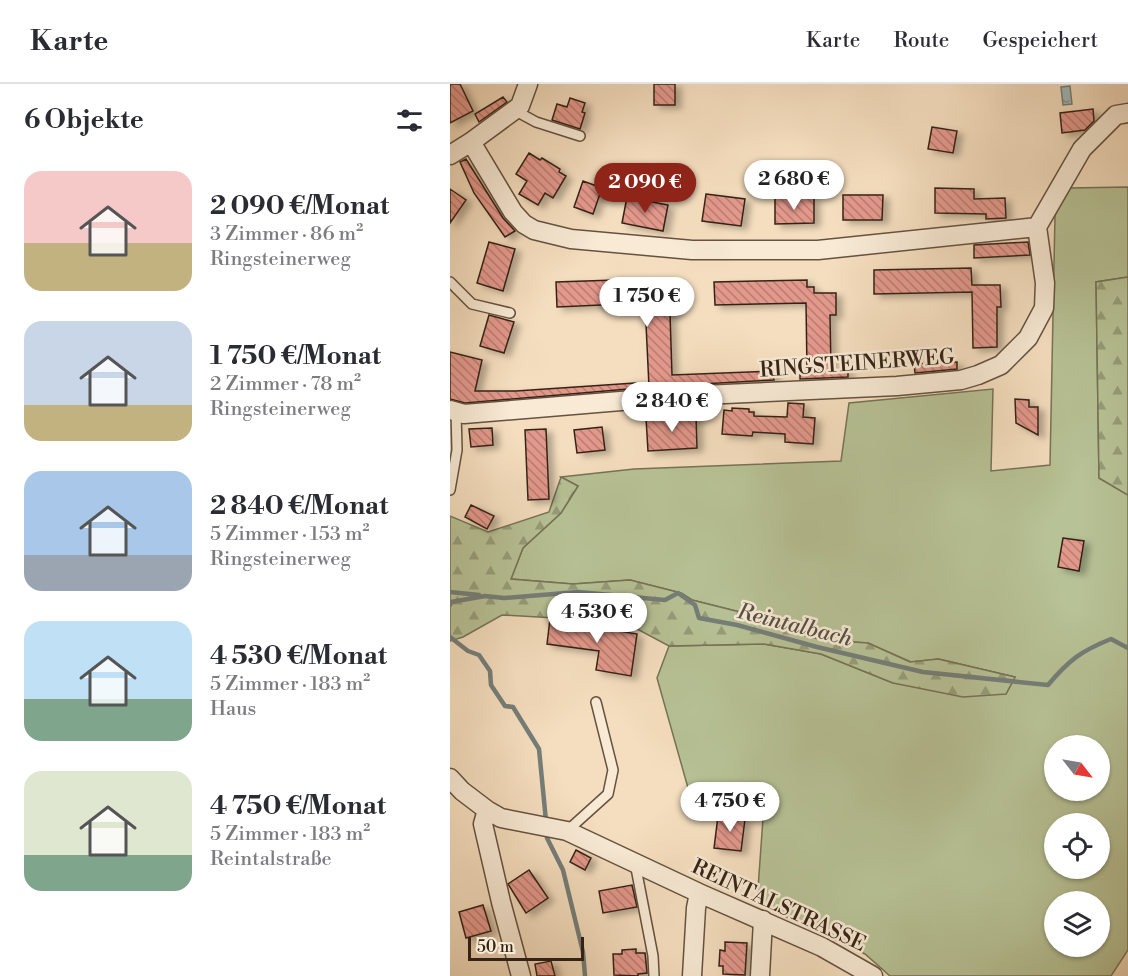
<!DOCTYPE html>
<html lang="de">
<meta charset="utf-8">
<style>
body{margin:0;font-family:"Libre Bodoni",serif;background:#f7f7f7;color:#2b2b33;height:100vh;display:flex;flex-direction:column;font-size:22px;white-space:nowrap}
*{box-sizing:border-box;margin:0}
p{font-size:20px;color:#7c7c81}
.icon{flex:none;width:33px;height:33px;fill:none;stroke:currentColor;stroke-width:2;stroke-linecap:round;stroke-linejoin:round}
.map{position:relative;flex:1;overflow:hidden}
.panel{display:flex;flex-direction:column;background:#fff;width:450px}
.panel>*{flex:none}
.needle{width:39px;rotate:121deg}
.fabs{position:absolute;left:594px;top:651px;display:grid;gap:12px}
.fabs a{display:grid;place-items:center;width:66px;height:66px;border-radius:50%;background:#fff;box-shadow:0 2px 4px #0004;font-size:30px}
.scale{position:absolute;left:18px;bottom:15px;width:116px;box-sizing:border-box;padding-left:6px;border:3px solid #352416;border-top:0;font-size:16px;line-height:21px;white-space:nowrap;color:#352416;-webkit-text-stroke:4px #f8ead5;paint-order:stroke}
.price{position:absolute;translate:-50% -51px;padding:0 14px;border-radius:21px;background:#fff;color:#222;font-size:20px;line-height:39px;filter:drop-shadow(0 2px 3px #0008)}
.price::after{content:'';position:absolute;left:50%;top:36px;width:18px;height:14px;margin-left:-9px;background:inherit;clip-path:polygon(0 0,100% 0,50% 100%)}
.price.current{background:#8f2418;color:#fff}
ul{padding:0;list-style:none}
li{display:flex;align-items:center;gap:18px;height:150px;padding:0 24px}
li span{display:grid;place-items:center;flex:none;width:168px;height:120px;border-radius:18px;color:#555}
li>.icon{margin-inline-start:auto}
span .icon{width:72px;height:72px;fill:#fffc;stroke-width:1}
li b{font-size:26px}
h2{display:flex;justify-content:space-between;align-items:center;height:72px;padding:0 24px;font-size:26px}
header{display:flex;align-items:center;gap:36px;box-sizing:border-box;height:84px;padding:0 30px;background:#fff;border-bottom:2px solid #e1e1e2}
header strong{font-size:28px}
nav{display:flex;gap:33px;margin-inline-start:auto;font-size:21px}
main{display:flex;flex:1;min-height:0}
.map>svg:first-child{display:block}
.grass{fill:#b7c296;stroke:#767356;stroke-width:1.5;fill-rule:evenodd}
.forest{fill:url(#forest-firs);stroke:#767356;stroke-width:1.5}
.water{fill:url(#water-ripples);stroke:#757e79;stroke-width:1.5}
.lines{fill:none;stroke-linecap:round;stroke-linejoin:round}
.stream{stroke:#757e79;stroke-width:4.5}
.building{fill:url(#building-back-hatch);stroke:#352416;stroke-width:1.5;filter:url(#shadow)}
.lane-casing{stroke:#655240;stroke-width:12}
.street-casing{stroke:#655240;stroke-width:21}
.lane{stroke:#f8ead5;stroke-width:9}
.street{stroke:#f8ead5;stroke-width:18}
.labels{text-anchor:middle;stroke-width:5;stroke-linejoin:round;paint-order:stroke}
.street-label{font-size:21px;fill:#352416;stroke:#f8ead5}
.water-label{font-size:22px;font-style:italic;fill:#555148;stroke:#f8ead5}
</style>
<header>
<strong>Karte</strong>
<nav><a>Karte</a><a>Route</a><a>Gespeichert</a></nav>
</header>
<main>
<section class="panel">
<h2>6 Objekte<svg class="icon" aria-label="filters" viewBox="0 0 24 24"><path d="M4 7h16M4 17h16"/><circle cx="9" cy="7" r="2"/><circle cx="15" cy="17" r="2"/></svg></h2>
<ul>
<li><span style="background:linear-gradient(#f6c9c9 60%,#c2b280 0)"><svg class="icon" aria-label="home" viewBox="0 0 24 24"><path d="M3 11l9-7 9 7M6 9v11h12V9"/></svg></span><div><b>2 090 €/Monat</b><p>3 Zimmer · 86 m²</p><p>Ringsteinerweg</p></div></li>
<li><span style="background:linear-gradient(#c9d6e8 70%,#c2b280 0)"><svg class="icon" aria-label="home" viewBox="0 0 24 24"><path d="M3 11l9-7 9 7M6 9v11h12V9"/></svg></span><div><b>1 750 €/Monat</b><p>2 Zimmer · 78 m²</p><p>Ringsteinerweg</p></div></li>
<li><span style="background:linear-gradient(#a9c7e8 70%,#9aa5b1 0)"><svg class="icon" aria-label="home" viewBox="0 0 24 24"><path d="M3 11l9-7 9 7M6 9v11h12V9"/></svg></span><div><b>2 840 €/Monat</b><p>5 Zimmer · 153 m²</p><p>Ringsteinerweg</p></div></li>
<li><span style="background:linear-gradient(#bfe0f5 65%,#7fa58c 0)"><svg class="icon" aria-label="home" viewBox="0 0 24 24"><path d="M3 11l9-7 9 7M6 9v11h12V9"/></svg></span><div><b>4 530 €/Monat</b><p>5 Zimmer · 183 m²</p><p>Haus</p></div></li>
<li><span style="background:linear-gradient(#dfe7d0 70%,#7fa58c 0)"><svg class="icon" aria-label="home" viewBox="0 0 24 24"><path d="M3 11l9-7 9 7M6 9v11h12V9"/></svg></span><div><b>4 750 €/Monat</b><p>5 Zimmer · 183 m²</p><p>Reintalstraße</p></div></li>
</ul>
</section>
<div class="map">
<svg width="678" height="892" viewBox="0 0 678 892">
<defs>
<pattern id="forest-firs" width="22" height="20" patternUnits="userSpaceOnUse" patternTransform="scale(1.5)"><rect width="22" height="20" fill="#b7c296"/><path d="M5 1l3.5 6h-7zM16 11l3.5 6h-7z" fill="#969d79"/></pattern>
<pattern id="water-ripples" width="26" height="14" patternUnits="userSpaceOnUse" patternTransform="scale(1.5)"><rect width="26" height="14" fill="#a0babb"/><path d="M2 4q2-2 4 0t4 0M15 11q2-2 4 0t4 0" fill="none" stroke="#839797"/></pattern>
<pattern id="building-back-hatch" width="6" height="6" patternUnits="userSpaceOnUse" patternTransform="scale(1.5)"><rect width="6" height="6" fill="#e3988c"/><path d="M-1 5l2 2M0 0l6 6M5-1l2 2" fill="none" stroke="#b97c71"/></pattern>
<filter id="shadow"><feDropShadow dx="6" dy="3.5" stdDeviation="3" flood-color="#0004"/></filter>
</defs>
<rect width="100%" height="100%" fill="#f5debf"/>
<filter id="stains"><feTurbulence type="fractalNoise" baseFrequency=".00333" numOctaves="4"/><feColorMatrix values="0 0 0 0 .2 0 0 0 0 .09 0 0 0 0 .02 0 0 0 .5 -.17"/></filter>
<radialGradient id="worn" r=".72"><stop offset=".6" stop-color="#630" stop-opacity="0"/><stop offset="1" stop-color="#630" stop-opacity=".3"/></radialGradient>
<path class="grass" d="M678,103V193L646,198L649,394L678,411V866L661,892H440L415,870L307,819L314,720L240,711L207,594L219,562L314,560L371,570L443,599L556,610L565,593L489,575L461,578L418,559L373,556L348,550L314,534L242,516L231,509L180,496L123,500L61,495L73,464L111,429L128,402L111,393L184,385L391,377L399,319L543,305L541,387L600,381L605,131L619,104ZM604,662H650V706H604ZM604,740H650V784H604ZM604,818H650V862H604Z"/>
<path class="forest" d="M678,193V411L649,394L646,198Z
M111,393L128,402L111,429L73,464L61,495L123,500L180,496L231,509L242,516L314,534L348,550L373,556L418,559L460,578L488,575L565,593L556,610L513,613L443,599L371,570L314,560L219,562L174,538L52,531L13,553L0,557V432L38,448L99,428Z"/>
<path class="water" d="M620,2L622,20L613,21L611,3Z"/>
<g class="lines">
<path class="stream" d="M0,508L29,511
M0,521L1,518L35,512L54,514L128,508L215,516L228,509L245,521L249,534L287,541L367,563L473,588L598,601C619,576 631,567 661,555L678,564
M0,553L18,567L29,571L40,587L41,601L55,622L63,623L89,665L96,737
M97,754L113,786L133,868L135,892"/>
</g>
<path class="building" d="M0,0H10L23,27L0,39Z
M204,0H225V21H204Z
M53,13L57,18L29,38L25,30Z
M120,14L135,19L132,28L135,29L130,45L102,36L107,20L117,23Z
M643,25L644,37L635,46L612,49L610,29Z
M482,43L507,47L503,69L478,65Z
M79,69L90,76L92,74L110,85L109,88L116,92L103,114L95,109L88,121L69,110L77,97L66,90Z
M16,75L53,134L65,147L55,153L24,109L10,78Z
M133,97L152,104L143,130L124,123Z
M485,104L524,105V115L555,114L556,134L536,135V130L485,129Z
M0,105L16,116L0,139Z
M256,110L295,115L291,142L252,137Z
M393,111H433L432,136H393Z
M177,113L218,121L213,147L172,139Z
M325,114H364V139L325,140Z
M39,158L65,165L53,207L27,199Z
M578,158L580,171L524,174V161Z
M521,184L522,201H550L551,223H547V263L523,264L522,208L424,210V186Z
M195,195L196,214L224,213L225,230H220L222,291L323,287L324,296L199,303L195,219L107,223L106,198Z
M357,196V203H364V209H386V231H380L381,286H398V293L350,295V286H357L356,219L265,221L264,198Z
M39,231L64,238L54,269L30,262Z
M0,268L32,276L25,307H66L185,299L190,300V304L15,319L0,315Z
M507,278V285L465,289L464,280Z
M565,315L579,316V323H588V351L566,339Z
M338,319L354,320L353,333L365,334L363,360L335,358V350L303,348L302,352L272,350L274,326L282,327V324L299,325V328H304V332L337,333Z
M246,332L247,364L198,367L196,334Z
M152,343L155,366L127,369L124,346Z
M42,344L43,361L21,363L19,345Z
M96,345L99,415L78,416L75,346Z
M21,421L44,432L37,445L15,433Z
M613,454L634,457L629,487L608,483Z
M100,535L187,550L181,592L146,586L149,567L97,560Z
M268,732L295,735L291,767L264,764Z
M126,766L141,774L135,786L120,778Z
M79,786L98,814L76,829L58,800Z
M182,801L187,823L153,829L149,807Z
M33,821L41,847L16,854L9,828Z
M275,858L297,859L295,891L273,890V882H269L270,866L275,867Z
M186,865V869H195L197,889L188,890V892L164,891L163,870H172V866Z
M101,877L105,892H87L85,880Z"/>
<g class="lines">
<defs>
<path id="lane" d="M64,26L86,38L130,52
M0,198L22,220L60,229
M0,406L7,366L6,327
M117,747L158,710L163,686L146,618
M185,779L203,872L204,892"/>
<path id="street" d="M21,58L63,128L74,140L84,146L121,155L242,166H368L587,143
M0,71L21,58L70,22L78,0
M587,143L632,65L666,31L678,29
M0,326L14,330L231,312L447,302L511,296L528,291L551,281L578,254L594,224L595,199L587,143
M0,694L12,707L37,726L51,734L117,747L249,809L372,863L423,892
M37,726L33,740L51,818L71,892
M242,892L246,824L249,809
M310,892L313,836"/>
</defs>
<use href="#lane" class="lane-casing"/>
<use href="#street" class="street-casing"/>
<use href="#lane" class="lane"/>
<use href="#street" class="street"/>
</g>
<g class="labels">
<g class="street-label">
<text transform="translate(407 279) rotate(-4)" y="7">RINGSTEINERWEG</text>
<text transform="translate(329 821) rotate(25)" y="7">REINTALSTRASSE</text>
</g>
<g class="water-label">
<text transform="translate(345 540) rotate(14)" y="8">Reintalbach</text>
</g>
</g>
<rect width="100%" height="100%" filter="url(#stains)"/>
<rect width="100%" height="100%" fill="url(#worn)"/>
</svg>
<div class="fabs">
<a><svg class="needle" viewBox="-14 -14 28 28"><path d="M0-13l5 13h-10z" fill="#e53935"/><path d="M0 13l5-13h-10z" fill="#7c7c81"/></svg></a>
<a><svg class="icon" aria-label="locate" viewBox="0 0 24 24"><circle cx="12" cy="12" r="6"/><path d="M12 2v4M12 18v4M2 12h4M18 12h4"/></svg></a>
<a><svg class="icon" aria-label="layers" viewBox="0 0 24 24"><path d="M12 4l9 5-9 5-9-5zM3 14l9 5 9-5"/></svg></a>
</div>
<div class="scale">50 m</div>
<b class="price" style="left:344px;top:127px">2 680 €</b>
<b class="price current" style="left:195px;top:130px">2 090 €</b>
<b class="price" style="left:197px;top:244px">1 750 €</b>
<b class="price" style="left:222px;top:349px">2 840 €</b>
<b class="price" style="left:147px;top:560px">4 530 €</b>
<b class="price" style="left:280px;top:749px">4 750 €</b>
</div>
</main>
